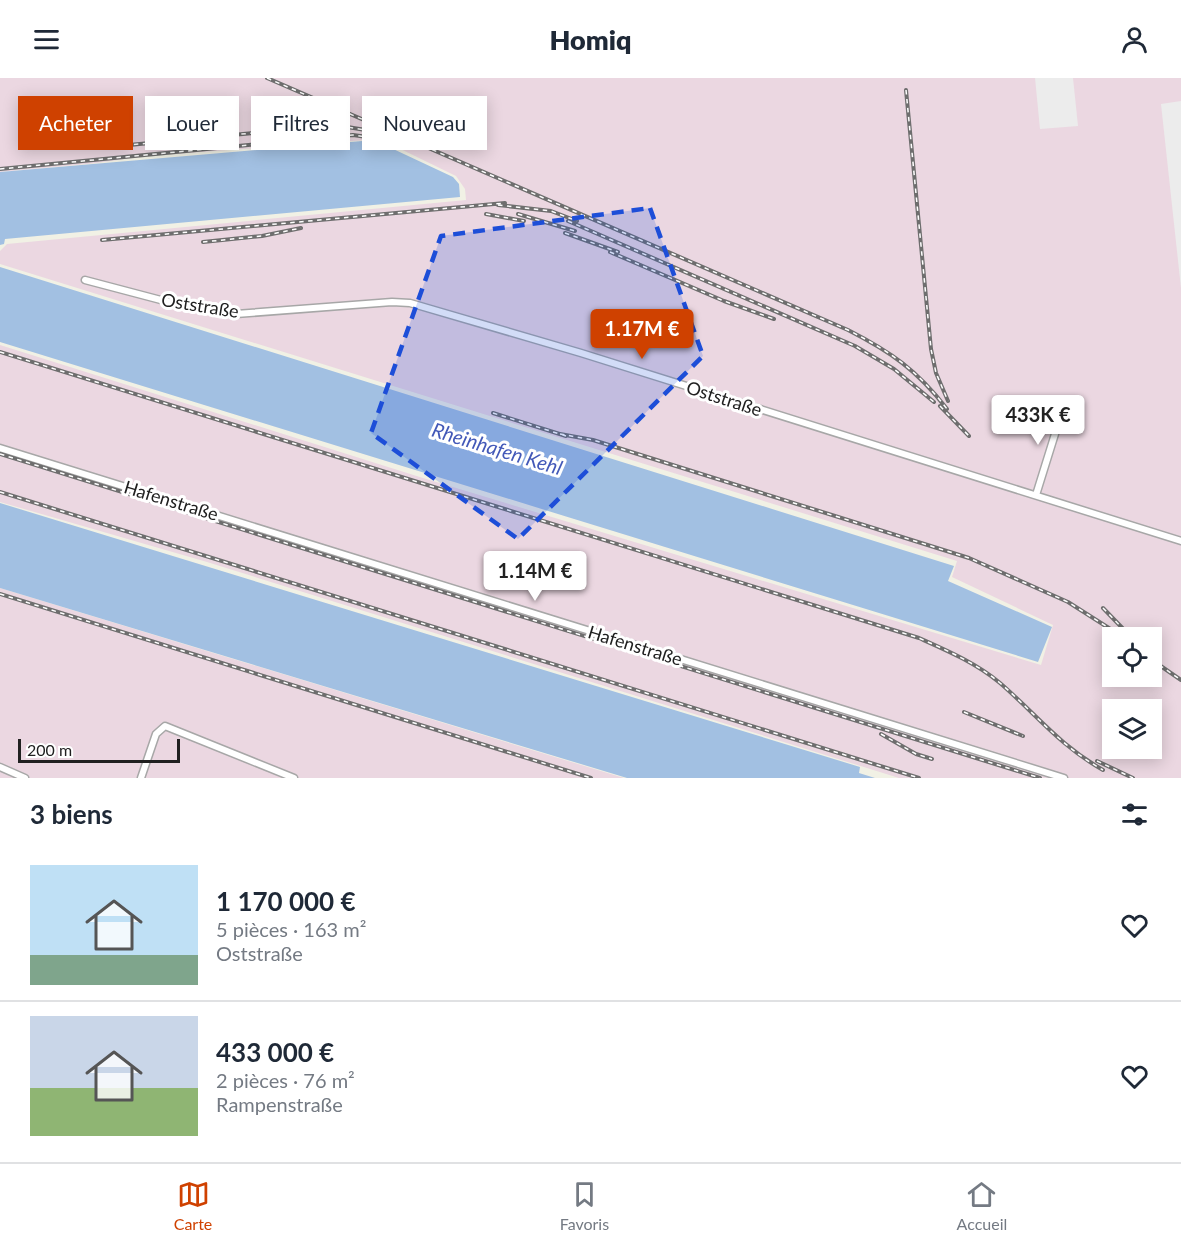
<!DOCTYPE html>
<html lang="fr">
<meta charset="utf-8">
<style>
body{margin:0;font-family:Lato,sans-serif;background:#f6f6f7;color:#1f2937;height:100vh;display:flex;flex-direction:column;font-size:22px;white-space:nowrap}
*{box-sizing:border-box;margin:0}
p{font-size:20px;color:#747a83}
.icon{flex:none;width:33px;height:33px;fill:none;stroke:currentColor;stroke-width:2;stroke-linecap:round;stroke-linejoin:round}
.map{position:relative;height:700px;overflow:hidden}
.sheet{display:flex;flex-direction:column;background:#fff;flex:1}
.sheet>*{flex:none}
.banner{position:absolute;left:18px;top:18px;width:600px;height:54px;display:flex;gap:12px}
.fabs{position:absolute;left:1102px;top:549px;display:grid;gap:12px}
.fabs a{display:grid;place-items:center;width:60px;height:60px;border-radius:0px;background:#fff;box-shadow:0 3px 15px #0003;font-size:30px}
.scale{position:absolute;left:18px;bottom:15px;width:162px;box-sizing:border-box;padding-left:6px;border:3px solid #202020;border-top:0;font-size:16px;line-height:21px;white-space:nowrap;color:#202020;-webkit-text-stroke:4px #fff;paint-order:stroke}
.price{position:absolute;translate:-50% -51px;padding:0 14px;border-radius:6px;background:#fff;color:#222;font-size:20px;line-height:39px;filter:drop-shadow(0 2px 3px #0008)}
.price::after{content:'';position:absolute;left:50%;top:36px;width:18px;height:14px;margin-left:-9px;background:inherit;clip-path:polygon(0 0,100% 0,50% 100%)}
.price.current{background:#cf4100;color:#fff}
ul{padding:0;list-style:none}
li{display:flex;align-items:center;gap:18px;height:150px;padding:0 30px}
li+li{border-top:2px solid #e0e1e3}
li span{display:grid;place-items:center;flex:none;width:168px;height:120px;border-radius:0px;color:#555}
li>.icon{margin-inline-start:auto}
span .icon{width:72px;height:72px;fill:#fffc;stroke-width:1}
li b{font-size:26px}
h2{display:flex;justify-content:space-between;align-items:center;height:72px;padding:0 30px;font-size:26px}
.tag{padding:0 21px;border-radius:0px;background:#fff;box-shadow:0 3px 15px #0003;font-size:21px;line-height:54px}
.tag.current{background:#cf4100;color:#fff}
header{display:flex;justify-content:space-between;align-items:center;height:78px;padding:0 30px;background:#fff;font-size:27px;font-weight:800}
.menu{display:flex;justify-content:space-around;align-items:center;height:84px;border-top:2px solid #e0e1e3;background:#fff;font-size:16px;color:#747a83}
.menu a{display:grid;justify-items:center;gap:3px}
.menu .current{color:#cf4100}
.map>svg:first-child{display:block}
.industrial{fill:#ebd7e1;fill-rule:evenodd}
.parking{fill:#ececec}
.water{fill:#a2c0e2}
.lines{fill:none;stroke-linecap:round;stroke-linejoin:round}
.street-casing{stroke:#a7a7a7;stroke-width:9}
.street{stroke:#fff;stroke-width:6}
.rail-casing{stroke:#6e6e6e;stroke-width:4}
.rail{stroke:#fff;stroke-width:1.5;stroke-dasharray:4.5;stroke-linecap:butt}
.marked{fill:#1d4ed8;fill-opacity:0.2;stroke:#1d4ed8;stroke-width:4.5;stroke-dasharray:12 8;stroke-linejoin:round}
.labels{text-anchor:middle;stroke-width:6;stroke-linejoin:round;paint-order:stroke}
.street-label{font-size:18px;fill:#202020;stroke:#fff}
.water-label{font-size:20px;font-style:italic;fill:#4359b8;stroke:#fff}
</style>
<header><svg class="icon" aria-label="menu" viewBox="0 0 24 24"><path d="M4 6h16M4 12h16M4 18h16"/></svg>Homiq<svg class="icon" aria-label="person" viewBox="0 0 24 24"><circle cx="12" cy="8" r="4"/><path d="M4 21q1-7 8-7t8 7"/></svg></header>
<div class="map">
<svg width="1181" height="700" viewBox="0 0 1181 700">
<rect width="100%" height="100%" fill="#f1f1e5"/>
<path class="industrial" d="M0,0H1181V700H899L207,484L0,424V267L423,400L1041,587L1053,547L952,499L957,483L0,186V173L7,166L466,122L465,111L456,98L380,61L146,78L96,85L0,94ZM1113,560H1152V598H1113ZM1113,632H1152V670H1113Z
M0,510L624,700H0Z"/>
<path class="parking" d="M1035,0H1073L1078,48L1040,51Z
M1181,23V210L1161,26Z"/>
<path class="water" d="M374,62L453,99L459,106L460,119L5,161L4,166L0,167V94Z
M0,189L954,488L948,503L1052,549L1038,584L0,264Z
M0,425L860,689L859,695L875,700H627L0,510Z"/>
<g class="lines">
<defs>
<path id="street" d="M85,202L176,226L236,236L392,224L410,225L581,275L1181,463
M0,370L1064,700
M1036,417L1064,327
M0,689L25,700
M141,700L156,656L165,648L294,700"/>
</defs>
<use href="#street" class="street-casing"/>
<use href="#street" class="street"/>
<defs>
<path id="rail" d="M267,0L848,252C891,274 917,292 947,331
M906,12L931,271L936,295L948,323
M98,70L335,47L378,54
M0,91L353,57L402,64
M498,127L551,133L577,143
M486,136L524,143
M518,136L575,153
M568,143L855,268L894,291L934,324
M565,155L618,174
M102,162L505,125
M203,164L262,158L301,150
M610,174L724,223L774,241
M0,274L919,560C948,573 976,585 1000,605C1037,637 1059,667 1103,692
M940,328L969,358
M493,335L566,358
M560,356L593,362L969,480L1068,524L1112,552
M0,376L1040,700
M0,414L919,700
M0,516L591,700
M1103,530L1132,560
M1152,582L1181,602
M964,634L1023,658
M881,656L916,676L932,681
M1097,683L1133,700"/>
</defs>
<use href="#rail" class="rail-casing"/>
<use href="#rail" class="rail"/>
</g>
<path class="marked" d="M650,130L703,278L518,461L371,355L441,158Z"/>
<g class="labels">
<g class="street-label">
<text transform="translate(200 228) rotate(9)" y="6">Oststraße</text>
<text transform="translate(724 321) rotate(18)" y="6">Oststraße</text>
<text transform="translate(171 423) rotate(17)" y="6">Hafenstraße</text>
<text transform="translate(635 568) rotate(17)" y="6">Hafenstraße</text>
</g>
<g class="water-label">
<text transform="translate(497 371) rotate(17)" y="7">Rheinhafen Kehl</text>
</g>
</g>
</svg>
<div class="fabs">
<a><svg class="icon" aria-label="locate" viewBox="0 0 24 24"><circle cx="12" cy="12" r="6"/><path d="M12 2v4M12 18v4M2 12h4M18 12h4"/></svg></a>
<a><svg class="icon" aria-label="layers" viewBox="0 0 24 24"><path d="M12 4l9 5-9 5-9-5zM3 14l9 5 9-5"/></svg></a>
</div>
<div class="scale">200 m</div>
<b class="price current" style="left:642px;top:282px">1.17M €</b>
<b class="price" style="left:1038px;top:368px">433K €</b>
<b class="price" style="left:535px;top:524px">1.14M €</b>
<div class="banner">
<a class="tag current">Acheter</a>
<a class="tag">Louer</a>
<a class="tag">Filtres</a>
<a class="tag">Nouveau</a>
</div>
</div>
<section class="sheet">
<h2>3 biens<svg class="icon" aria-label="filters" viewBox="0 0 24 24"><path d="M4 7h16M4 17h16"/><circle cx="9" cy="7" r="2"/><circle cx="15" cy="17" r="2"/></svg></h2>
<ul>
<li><span style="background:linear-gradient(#bfe0f5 75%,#7fa58c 0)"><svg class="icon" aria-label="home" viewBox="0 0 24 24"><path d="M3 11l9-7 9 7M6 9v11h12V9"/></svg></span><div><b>1 170 000 €</b><p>5 pièces · 163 m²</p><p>Oststraße</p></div><svg class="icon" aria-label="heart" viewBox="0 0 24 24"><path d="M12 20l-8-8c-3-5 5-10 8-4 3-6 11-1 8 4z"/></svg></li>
<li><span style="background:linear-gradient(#c9d6e8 60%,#8fb573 0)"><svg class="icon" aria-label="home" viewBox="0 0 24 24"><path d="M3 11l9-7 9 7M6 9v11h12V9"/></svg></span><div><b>433 000 €</b><p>2 pièces · 76 m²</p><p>Rampenstraße</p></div><svg class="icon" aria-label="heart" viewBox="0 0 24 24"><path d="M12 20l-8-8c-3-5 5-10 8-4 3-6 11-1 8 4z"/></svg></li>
</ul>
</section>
<nav class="menu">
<a class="current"><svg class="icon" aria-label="map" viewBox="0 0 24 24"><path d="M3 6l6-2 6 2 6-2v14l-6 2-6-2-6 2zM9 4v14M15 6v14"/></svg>Carte</a>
<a><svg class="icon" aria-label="saved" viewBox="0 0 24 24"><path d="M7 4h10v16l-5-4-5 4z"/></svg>Favoris</a>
<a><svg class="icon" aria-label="home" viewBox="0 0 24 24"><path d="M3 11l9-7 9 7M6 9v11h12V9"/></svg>Accueil</a>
</nav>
